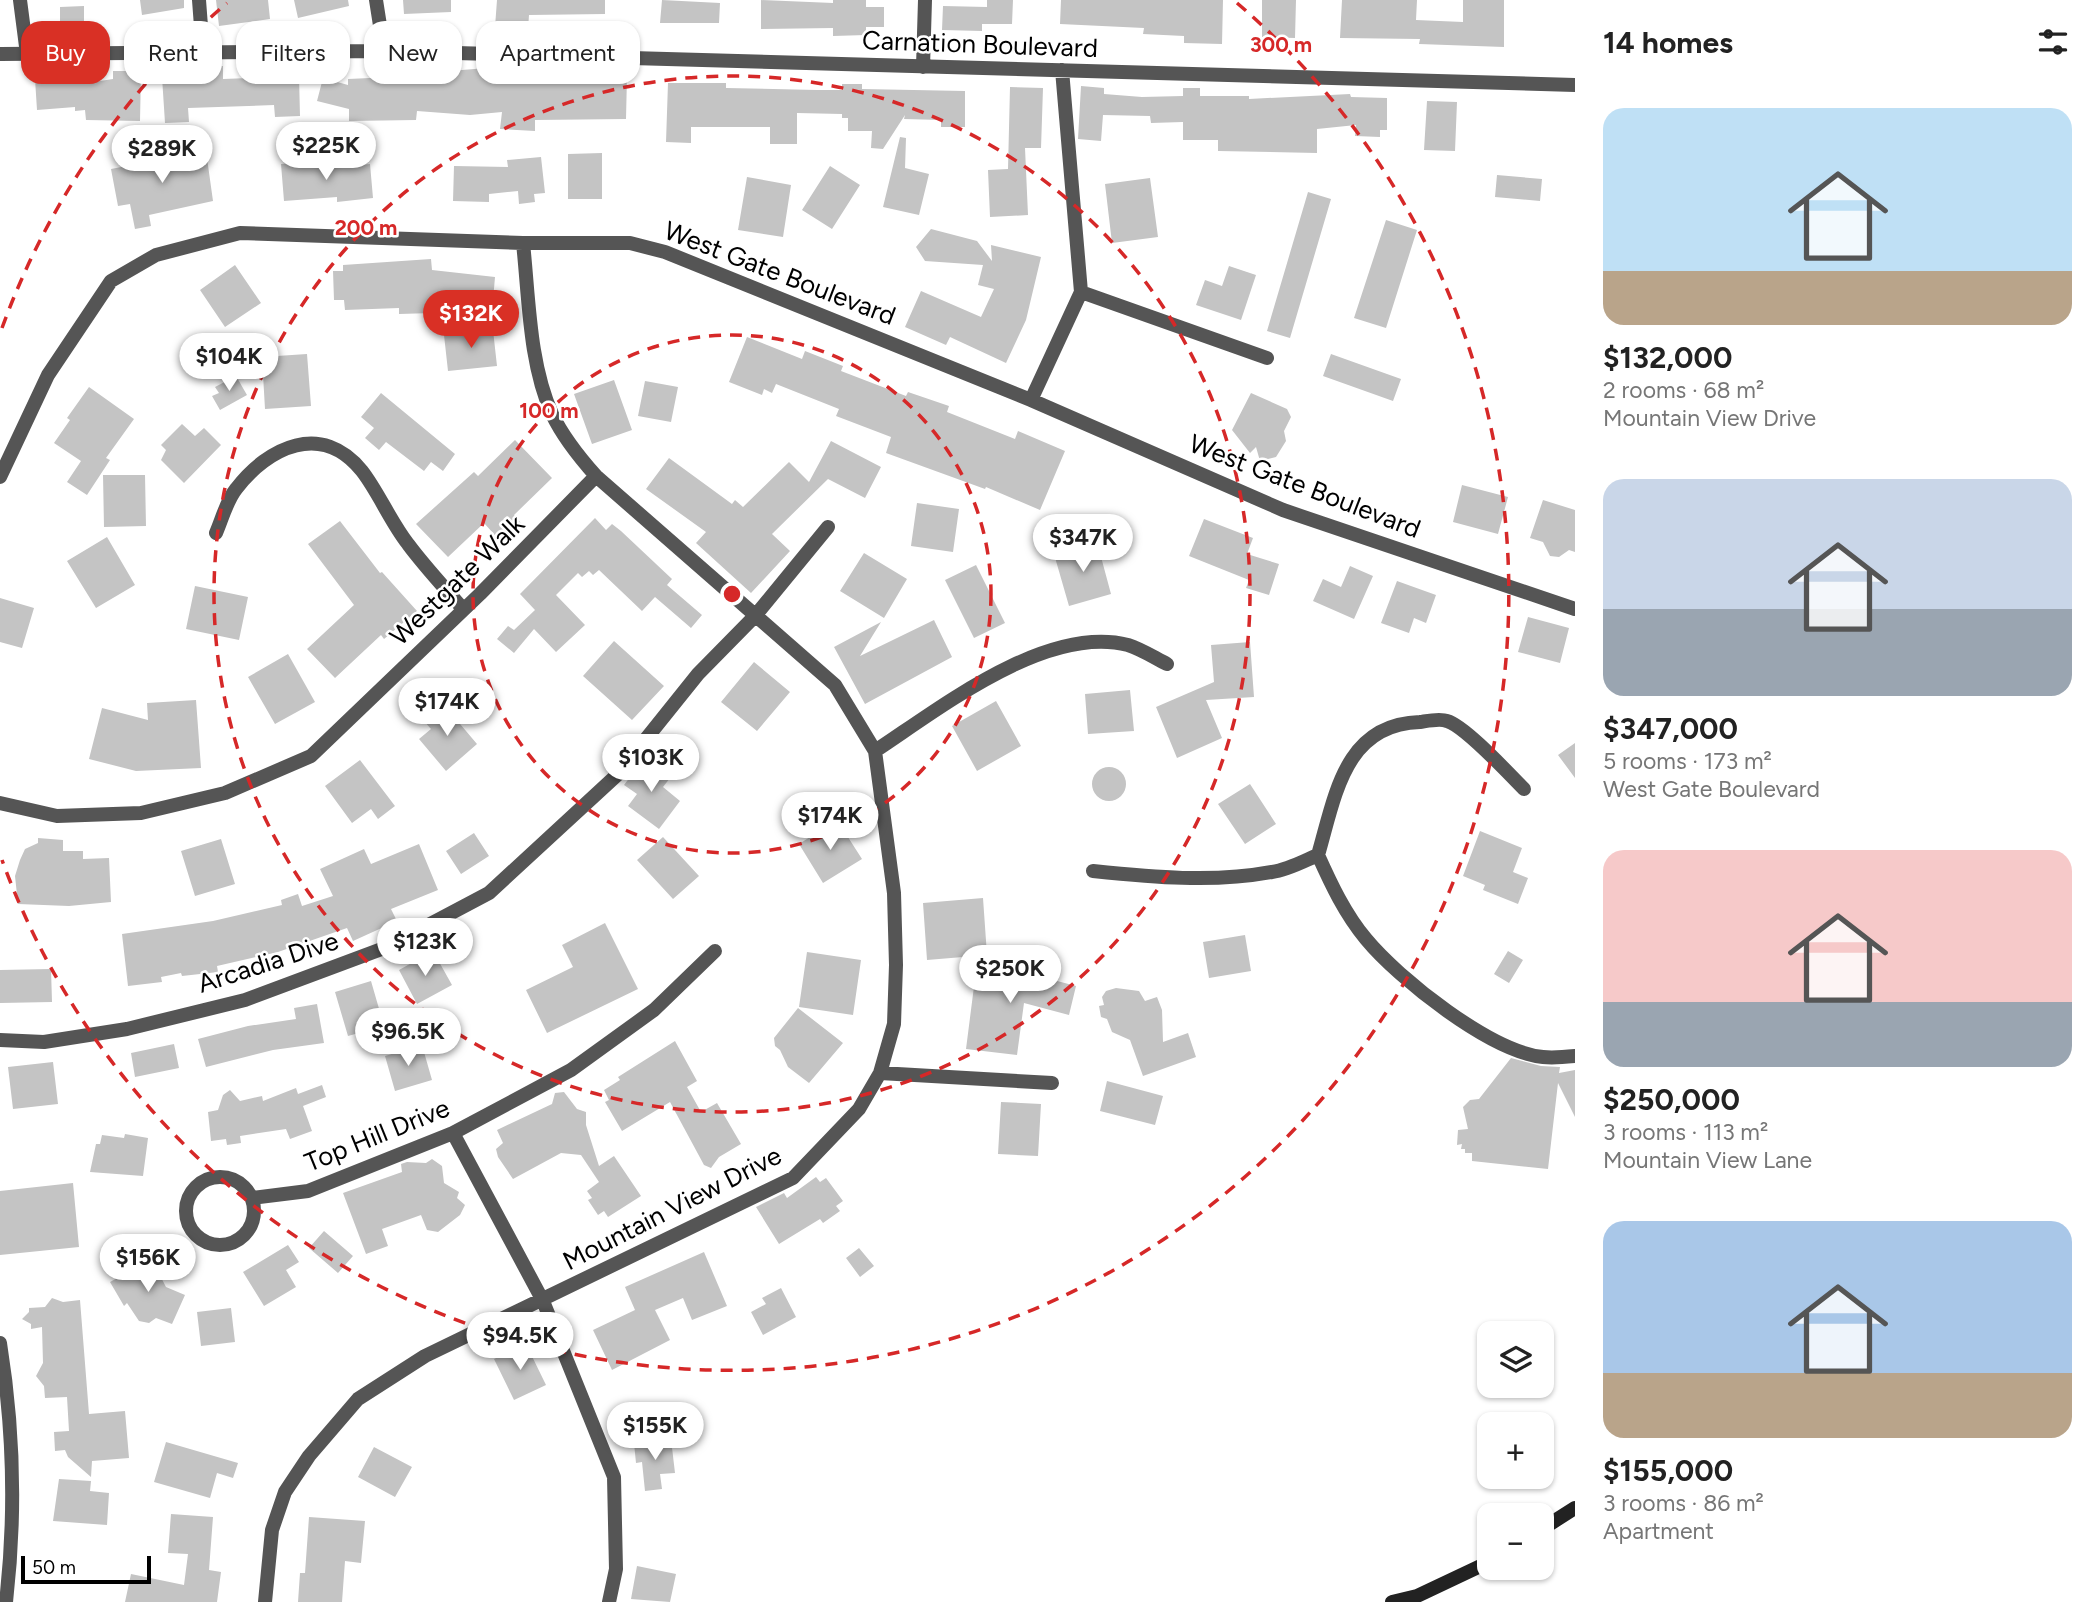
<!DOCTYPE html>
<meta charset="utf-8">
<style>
body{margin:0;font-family:Figtree,sans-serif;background:#f6f6f6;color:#222;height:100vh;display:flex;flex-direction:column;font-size:26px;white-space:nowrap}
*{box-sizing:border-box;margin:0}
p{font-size:23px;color:#767676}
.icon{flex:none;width:38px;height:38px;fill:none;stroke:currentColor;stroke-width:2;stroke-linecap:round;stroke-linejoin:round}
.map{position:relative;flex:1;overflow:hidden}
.sheet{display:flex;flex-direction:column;background:#fff;width:525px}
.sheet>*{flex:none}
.banner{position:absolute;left:21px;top:21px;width:665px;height:63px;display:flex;gap:14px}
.controls{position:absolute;left:1477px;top:1321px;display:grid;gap:14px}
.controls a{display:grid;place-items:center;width:77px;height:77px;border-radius:14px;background:#fff;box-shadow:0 2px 5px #0004;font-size:35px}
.scale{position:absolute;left:21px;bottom:18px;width:130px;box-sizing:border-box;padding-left:7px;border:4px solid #000;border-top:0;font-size:19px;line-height:24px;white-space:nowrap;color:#000;-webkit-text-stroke:5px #fff;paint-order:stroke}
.price{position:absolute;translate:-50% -60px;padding:0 16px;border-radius:24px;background:#fff;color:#222;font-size:23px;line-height:46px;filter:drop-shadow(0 2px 4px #0008)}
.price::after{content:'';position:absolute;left:50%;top:42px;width:21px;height:16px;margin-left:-10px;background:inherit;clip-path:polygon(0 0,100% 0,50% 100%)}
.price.selected{background:#d93025;color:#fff}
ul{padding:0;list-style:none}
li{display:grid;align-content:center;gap:14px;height:371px;padding:0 28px}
li span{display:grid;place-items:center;height:217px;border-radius:21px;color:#555}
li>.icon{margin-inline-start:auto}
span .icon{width:126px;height:126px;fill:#fffc;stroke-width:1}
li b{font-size:30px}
h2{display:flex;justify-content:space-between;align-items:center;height:84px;padding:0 28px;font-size:30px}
.tag{padding:0 24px;border-radius:21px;background:#fff;box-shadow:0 2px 5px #0004;font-size:24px;line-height:63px}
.tag.selected{background:#d93025;color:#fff}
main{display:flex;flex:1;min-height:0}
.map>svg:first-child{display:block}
.building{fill:#c4c4c4}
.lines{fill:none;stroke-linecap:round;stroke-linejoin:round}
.minor{stroke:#555;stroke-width:14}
.secondary{stroke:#222;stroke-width:14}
.ring{fill:none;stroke:#d62828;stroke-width:3.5;stroke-dasharray:12 9}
.labels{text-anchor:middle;stroke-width:5;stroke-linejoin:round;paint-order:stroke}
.street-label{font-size:26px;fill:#000;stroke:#fff}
.centre{fill:#d62828;stroke:#fff;stroke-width:3.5}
.ring-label{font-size:21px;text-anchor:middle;font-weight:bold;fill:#d62828;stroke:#fff;stroke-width:5;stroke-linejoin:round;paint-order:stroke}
</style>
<main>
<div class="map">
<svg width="1575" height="1602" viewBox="0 0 1575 1602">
<rect width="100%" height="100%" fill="#fff"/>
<path class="building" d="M140,0H184V8L142,15Z
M216,0H268L270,19L219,26Z
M294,0H348L349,6L298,18Z
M403,0H451V12L404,14Z
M497,0H605V14L529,15L528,29L495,27Z
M662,0L720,3L719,23H660Z
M761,0L833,3V0H866V7H884V27H866V35L833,36V28L761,29Z
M987,0H1013L1012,24H982V31L942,30L943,6L987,7Z
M1061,0H1223L1222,44L1184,43V36L1143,34L1144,28L1060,24Z
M1262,0H1296L1295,38L1262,37Z
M1342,0H1417L1416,20L1463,22V0H1504V47L1419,44L1420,39L1340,38Z
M84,6V26H60V7Z
M73,63H86L87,83L113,79V71H141L140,121L86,120L85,110L75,111V107L37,110L35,79L73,77Z
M223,66V79L299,76L300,116L275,117L274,105L188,108L189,122L165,123L162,77L196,75L195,67Z
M499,67L586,70L585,75L627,76L626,119L535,120V131L500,129L502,112L470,115L417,111L416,120L349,121V109L317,101L323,78L348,85V79L392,77V73L435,75L436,68L462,70Z
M668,83H726V88L817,90H842V84H862V89L965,91V127H941V120L904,119L905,115L883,149L871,148L872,131H848V118H842V114L797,113V144H770V127H691V143L666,142Z
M1081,86L1104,88V94L1142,97L1183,96V88H1200V96H1249V99L1350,94L1351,97L1387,98V130H1380V137L1355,136L1356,125L1317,129V153L1218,151V140H1183V122L1151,123L1150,116L1103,115L1101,141L1078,139Z
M1010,87L1043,88L1041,148H1025L1028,215L990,217L988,170L1008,169Z
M1427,101L1457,102L1455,151L1424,150Z
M900,137L906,138L905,168L929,174L919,215L883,207Z
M151,150L154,162L206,151L213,201L149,215L151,226L135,229L130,204L118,206L111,169L137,164L135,153Z
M602,153V199H568V154Z
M541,157L545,193L534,194L535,202L519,204L518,191L489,194V202L453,201L454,166L508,167L507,160Z
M322,161V169L370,164L373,198L337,202V197L284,201L281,164Z
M830,166L860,185L832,229L802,210Z
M1497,175L1542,179L1540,201L1495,197Z
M747,177L791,185L783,237L738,230Z
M1150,178L1158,237L1112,243L1105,184Z
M1308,192L1331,199L1290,338L1267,331Z
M1386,220L1417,230L1386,328L1354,318Z
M931,229L977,241L992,261L991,245L1041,257L1026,320L1006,363L950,337L946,345L905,327L921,291L981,317L994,289L978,285L983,265L925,261L916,247Z
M431,259L432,270L495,277L492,312L433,307V313L399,314V308L345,310L344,300H334L333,271H343V265Z
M235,265L261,303L225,327L200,290Z
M1229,266L1256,275L1241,320L1196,305L1205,280L1222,286Z
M493,330L497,366L448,371L444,335Z
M747,337L802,359L805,351L843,366L841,371L906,396L908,392L949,406L947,412L1015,439L1018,431L1065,451L1040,510L986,487L985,489L886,453L891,437L836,416L839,409L776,384L772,393L764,389L762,395L729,382Z
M307,354L311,406L265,409L262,357Z
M1331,354L1401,379L1393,401L1323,376Z
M236,376L247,395L220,410L212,396L219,393L215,387Z
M614,380L632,430L592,444L574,394Z
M645,381L678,387L671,422L638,416Z
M89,387L134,419L106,458L110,460L87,495L67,482L81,461L54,443L70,420L67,418Z
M381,393L455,454L443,471L431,462L424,471L386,442L379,450L365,438L374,428L361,417Z
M1251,393L1287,409L1291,417L1284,431L1286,441L1276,457L1260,461L1256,447L1250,453L1232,430Z
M182,424L195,436L204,428L221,445L184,483L161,460L166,450L161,445Z
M515,440L552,478L514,515L521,523L501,542L484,523L448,557L416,524L474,472L478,476Z
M831,441L881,467L865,498L828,479L772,534L790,551L751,593L696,543L706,532L646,489L669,458L732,504L735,500L743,507L789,462L809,482Z
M103,475H145L146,526L104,527Z
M1462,485L1508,497L1498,534L1453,522Z
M1543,500L1575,510V552L1569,550L1559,557L1550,556L1543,542L1530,538Z
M917,503L959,509L953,552L911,546Z
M595,518L606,530L612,524L621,531L672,579L667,585L702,615L691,628L655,597L642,611L599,570L593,575L589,571L582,577L578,573L556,595L585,625L556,652L534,629L514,653L497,639L508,626L514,630L535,610L520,594Z
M1204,519L1253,538L1247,554L1279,564L1269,595L1246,588L1249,580L1189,556Z
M340,521L380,573L382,572L417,611L384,639L381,635L335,678L307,649L354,605L308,544Z
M107,537L135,585L96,608L67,561Z
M1097,542L1111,594L1069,606L1054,554Z
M864,553L907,579L884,618L840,591Z
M976,565L1005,623L974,638L945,580Z
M1350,566L1373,576L1354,619L1313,601L1323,579L1341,587Z
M1397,581L1436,595L1426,623L1414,618L1409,633L1381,623Z
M195,586L248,597L239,640L186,629Z
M0,598L34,608L22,648L0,642Z
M1528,617L1569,628L1560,663L1518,652Z
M934,620L952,657L865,704L834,647L881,622L860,656Z
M614,641L664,686L632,720L583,676Z
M1250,642L1254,697L1206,700L1222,738L1177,758L1156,707L1214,682L1211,645Z
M288,654L315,702L275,724L248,677Z
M754,662L790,692L757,731L721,702Z
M1130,690L1134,731L1088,734L1085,694Z
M196,700L201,768L136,771L89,759L102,708L148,720L147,703Z
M996,701L1021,746L977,771L952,726Z
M444,705L477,744L446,771L419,739L431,729L424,721Z
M1575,743V778L1558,755Z
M644,759L670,778L663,787L680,801L659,829L628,806L637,794L624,785Z
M360,760L395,806L378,819L371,809L352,823L325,786Z
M1092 784a17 17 0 1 1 34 0a17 17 0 1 1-34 0Z
M1250,784L1276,824L1245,844L1218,804Z
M837,820L862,859L823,883L799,844Z
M1480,831L1522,848L1513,872L1528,878L1518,904L1483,890L1485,885L1463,876Z
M474,833L489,856L461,874L446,851Z
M663,837L699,876L673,899L637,860Z
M38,838L63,840V851H83V859L109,858L111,902L69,906L18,904L15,876L20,860L25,849L38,843Z
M221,839L235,884L195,896L181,851Z
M419,844L438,890L391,909L397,921L353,941L347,928L278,952L217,966L218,972L182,976L181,973L161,977L162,982L128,986L122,934L213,921L282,905L281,900L298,894L302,906L333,896L320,869L364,849L371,864Z
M983,898L987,955L927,960L923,903Z
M605,923L638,989L547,1033L526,990L573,967L562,945Z
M1245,935L1251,971L1209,978L1203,942Z
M433,951L452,985L417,1004L399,970Z
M1508,951L1523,960L1509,983L1494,974Z
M807,952L861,960L853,1015L799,1007Z
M977,963L1028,969L1027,973L1076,986L1069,1015L1024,1003L1017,1055L966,1049Z
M51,969L52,1002L0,1003V970Z
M371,981L384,1026L348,1036L335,992Z
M1116,988L1139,991L1145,1001L1157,997L1162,1010L1163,1042L1188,1033L1196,1057L1143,1076L1130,1040L1112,1032L1107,1019L1101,1017L1099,1006L1104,1005L1102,997L1106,991Z
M317,1004L324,1043L273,1050L206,1067L198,1039L248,1026L296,1019L294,1008Z
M798,1008L843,1043L809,1083L788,1067L780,1050L775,1046L774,1038Z
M675,1041L697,1081L687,1087L701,1112L717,1103L741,1144L719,1157L711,1168L704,1165L670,1102L622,1131L605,1102L609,1100L604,1090L620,1080L618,1077Z
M174,1044L179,1068L135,1077L131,1053Z
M422,1045L432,1080L395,1091L385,1056Z
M1511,1058L1541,1066L1560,1067L1559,1073L1575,1070V1117L1558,1083L1548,1169L1472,1161V1153H1465V1149H1461L1462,1144L1457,1145L1458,1130L1468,1129L1463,1107L1470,1100L1479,1099Z
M53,1062L58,1104L13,1109L8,1067Z
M1107,1081L1163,1096L1155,1125L1100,1111Z
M322,1085L326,1097L303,1106L312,1131L290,1139L286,1129L240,1136L241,1143L227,1145L226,1139L211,1141L208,1112L218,1110L223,1095L230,1090L240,1101L262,1096L263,1101L296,1088L298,1094Z
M564,1092L577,1109L586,1112V1125L599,1166L614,1156L641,1196L608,1217L604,1211L598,1215L588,1200L592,1198L587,1191L599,1182L581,1155L561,1153L513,1179L498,1157L496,1149L503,1143L497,1130L552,1104L555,1093Z
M1001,1102L1041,1104L1038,1156L998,1154Z
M125,1134L148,1138L143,1176L90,1172L96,1144H100L102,1135L124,1138Z
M432,1159L442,1166L444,1183L459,1192L457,1198L465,1205L460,1215L438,1232L427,1230L421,1215L382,1229L388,1246L366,1254L343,1193L402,1172L401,1164L407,1162L426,1163Z
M816,1177L820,1182L826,1178L843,1201L836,1206L840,1211L823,1223L820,1219L779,1244L756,1207L784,1193L787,1198Z
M73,1183L79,1247L0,1255V1191Z
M324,1231L353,1256L338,1273L309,1248Z
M288,1245L299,1262L286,1270L296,1287L264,1306L243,1272Z
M859,1248L874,1266L860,1277L846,1258Z
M704,1252L727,1306L692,1320L683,1298L655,1310L670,1340L612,1370L593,1330L635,1310L625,1287Z
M146,1262L154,1264L166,1287L185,1295L172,1324L156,1318L149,1323L139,1321L127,1303L124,1306L110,1282L121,1276L124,1265L134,1271Z
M781,1288L796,1317L763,1335L751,1312L766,1304L762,1298Z
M52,1298L63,1302L80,1300L89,1414L125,1411L129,1458L92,1461L91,1477L68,1457L65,1450L55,1451L54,1432L69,1431L67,1397L45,1398L44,1386L36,1376L43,1363L42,1327L31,1329V1324L22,1319L29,1312V1308L45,1307Z
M231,1308L235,1342L201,1346L197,1312Z
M526,1344L546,1385L514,1400L494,1359Z
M671,1439L675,1473L660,1474L662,1489L645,1491L642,1462L636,1463L634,1443Z
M166,1442L238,1463L233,1478L217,1473L210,1498L154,1482Z
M374,1447L412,1467L395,1497L358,1477Z
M59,1479L91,1481L90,1491L109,1493L107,1525L53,1521Z
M171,1514L213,1517L209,1570L221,1572L217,1602H125L131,1574L184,1585L188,1554L168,1553Z
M309,1517L365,1521L361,1563L345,1561L342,1602H298L300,1573H305Z
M637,1566L676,1574L670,1602L631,1599Z"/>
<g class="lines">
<path class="minor" d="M20,0L27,54
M199,0L203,53
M376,0L384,51
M0,54L384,51L1575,85
M923,67L925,0
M1081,292L1267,358
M1031,400L1081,292L1062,70
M0,477L48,375L111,281L156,255L240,233L523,243H630L665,252L1031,400L1283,510L1575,609
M216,533C222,519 227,500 236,489C268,447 322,421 362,471C379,493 390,521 408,544C425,567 445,588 463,609
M875,751C939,709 1046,624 1128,645C1141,649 1155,658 1167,664
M1524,789C1509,774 1465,726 1447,721C1440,718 1427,721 1420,722C1344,724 1335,797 1318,855C1331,884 1345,914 1366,939C1399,979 1491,1052 1543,1057C1553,1058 1565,1057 1575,1056
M0,803L57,816L141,813L225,793L311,756L480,594L596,476
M1093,871C1152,877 1213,883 1272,872C1288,870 1304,861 1318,855
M0,1040L44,1042L127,1029L245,1000L387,947L489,893L617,775L698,674L755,616L828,527
M880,1073L1052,1083
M453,1133L543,1301L614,1477L616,1569L609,1602
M186 1211a34 34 0 1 1 68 0a34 34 0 1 1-68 0Z
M252,1198L308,1191L453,1133L571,1070L654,1010L715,951
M0,1343C14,1430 16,1515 6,1602
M265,1602L272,1530L285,1492L309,1456L358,1399L425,1356L793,1178L859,1109L880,1073L894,1024L896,965L894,893L875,751L835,685L596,476C579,457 563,437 552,414C529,363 529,298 523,243"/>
<path class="secondary" d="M1542,1529L1575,1508
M1392,1602L1417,1596L1489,1562"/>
</g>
<g class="ring">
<circle cx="732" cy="594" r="259"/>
<circle cx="732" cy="594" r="518"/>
<path d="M2 328A777 777 0 0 1 227 3M1237 3A777 777 0 1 1 2 860"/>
</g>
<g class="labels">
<g class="street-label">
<text transform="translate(980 44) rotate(2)" y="9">Carnation Boulevard</text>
<text transform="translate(780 273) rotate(21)" y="9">West Gate Boulevard</text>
<text transform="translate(1305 486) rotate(21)" y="9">West Gate Boulevard</text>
<text transform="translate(457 580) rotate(-44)" y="9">Westgate Walk</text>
<text transform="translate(268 962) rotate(-18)" y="9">Arcadia Dive</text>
<text transform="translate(377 1135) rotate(-22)" y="9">Top Hill Drive</text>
<text transform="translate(672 1208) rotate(-27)" y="9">Mountain View Drive</text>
</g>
</g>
<circle cx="732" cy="594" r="10" class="centre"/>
<g class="ring-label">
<text x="1281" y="52">300 m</text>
<text x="366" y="235">200 m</text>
<text x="549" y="418">100 m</text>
</g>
</svg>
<div class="controls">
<a><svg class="icon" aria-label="layers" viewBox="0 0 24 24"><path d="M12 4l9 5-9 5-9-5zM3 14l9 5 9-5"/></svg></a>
<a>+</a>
<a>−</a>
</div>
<div class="scale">50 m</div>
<b class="price" style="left:326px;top:182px">$225K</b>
<b class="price" style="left:162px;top:185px">$289K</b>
<b class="price selected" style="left:471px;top:350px">$132K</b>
<b class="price" style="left:229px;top:393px">$104K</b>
<b class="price" style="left:1083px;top:574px">$347K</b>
<b class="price" style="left:447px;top:738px">$174K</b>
<b class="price" style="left:651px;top:794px">$103K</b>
<b class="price" style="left:830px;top:852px">$174K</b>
<b class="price" style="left:425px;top:978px">$123K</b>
<b class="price" style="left:1010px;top:1005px">$250K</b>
<b class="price" style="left:408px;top:1068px">$96.5K</b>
<b class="price" style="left:148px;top:1294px">$156K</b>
<b class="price" style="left:520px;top:1372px">$94.5K</b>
<b class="price" style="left:655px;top:1462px">$155K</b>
<div class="banner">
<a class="tag selected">Buy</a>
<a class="tag">Rent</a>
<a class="tag">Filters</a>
<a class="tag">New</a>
<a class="tag">Apartment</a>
</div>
</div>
<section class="sheet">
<h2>14 homes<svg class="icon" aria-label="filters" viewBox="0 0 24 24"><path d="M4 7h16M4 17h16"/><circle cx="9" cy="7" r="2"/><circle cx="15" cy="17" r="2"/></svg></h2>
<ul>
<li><span style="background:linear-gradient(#bfe0f5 75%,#b9a48a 0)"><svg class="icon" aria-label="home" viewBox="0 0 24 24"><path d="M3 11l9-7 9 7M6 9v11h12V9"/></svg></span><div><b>$132,000</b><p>2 rooms · 68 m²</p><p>Mountain View Drive</p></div></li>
<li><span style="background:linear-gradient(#c9d6e8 60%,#9aa5b1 0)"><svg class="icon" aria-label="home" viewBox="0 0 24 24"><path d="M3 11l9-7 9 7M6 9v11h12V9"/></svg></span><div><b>$347,000</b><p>5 rooms · 173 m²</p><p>West Gate Boulevard</p></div></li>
<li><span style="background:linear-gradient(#f6c9c9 70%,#9aa5b1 0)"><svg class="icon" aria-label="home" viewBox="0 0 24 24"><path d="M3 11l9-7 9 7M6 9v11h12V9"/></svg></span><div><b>$250,000</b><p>3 rooms · 113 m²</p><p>Mountain View Lane</p></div></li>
<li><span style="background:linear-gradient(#a9c7e8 70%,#b9a48a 0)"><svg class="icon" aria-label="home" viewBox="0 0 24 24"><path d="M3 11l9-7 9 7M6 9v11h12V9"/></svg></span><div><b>$155,000</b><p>3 rooms · 86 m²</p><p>Apartment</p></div></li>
</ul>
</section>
</main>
